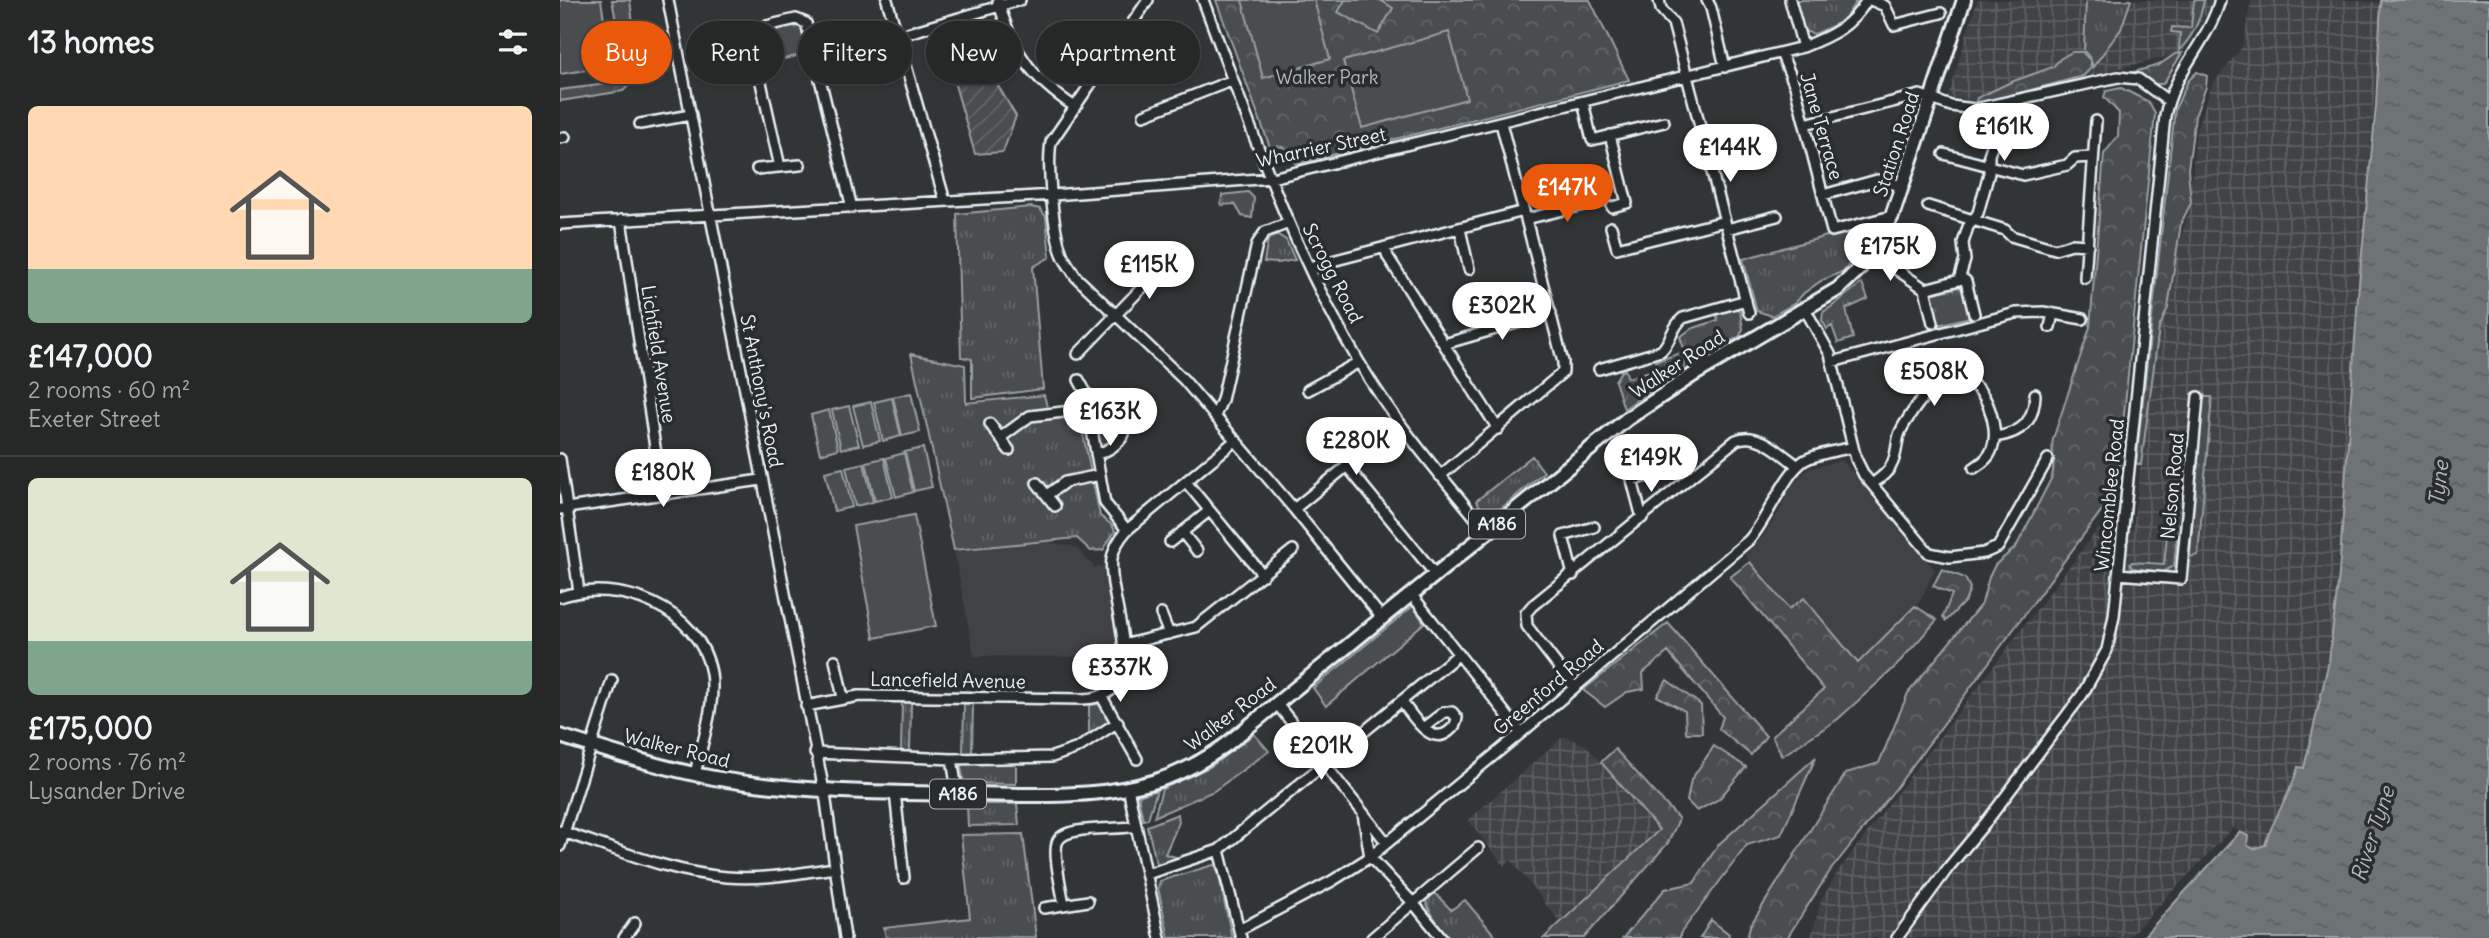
<!DOCTYPE html>
<meta charset="utf-8">
<style>
body{margin:0;font-family:Delius,sans-serif;background:#323434;color:#f1f3f6;height:100vh;display:flex;flex-direction:column;font-size:26px;white-space:nowrap}
*{box-sizing:border-box;margin:0}
p{font-size:23px;color:#a4a6a8}
.icon{flex:none;width:38px;height:38px;fill:none;stroke:currentColor;stroke-width:2;stroke-linecap:round;stroke-linejoin:round}
.map{position:relative;flex:1;overflow:hidden}
.details{display:flex;flex-direction:column;background:#262828;width:560px}
.details>*{flex:none}
.top-card{position:absolute;left:21px;top:21px;width:665px;height:63px;display:flex;gap:14px}
.price{position:absolute;translate:-50% -60px;padding:0 16px;border-radius:24px;background:#fff;color:#222;font-size:23px;line-height:46px;filter:drop-shadow(0 2px 4px #0008)}
.price::after{content:'';position:absolute;left:50%;top:42px;width:21px;height:16px;margin-left:-10px;background:inherit;clip-path:polygon(0 0,100% 0,50% 100%)}
.price.on{background:#ea580c;color:#fff}
ul{padding:0;list-style:none}
li{display:grid;align-content:center;gap:14px;height:371px;padding:0 28px}
li+li{border-top:2px solid #424445}
li span{display:grid;place-items:center;height:217px;border-radius:10px;color:#555}
li>.icon{margin-inline-start:auto}
span .icon{width:126px;height:126px;fill:#fffc;stroke-width:1}
li b{font-size:30px}
h2{display:flex;justify-content:space-between;align-items:center;height:84px;padding:0 28px;font-size:30px}
.chip{padding:0 24px;border-radius:32px;background:#262828;box-shadow:0 2px 5px #0004,0 0 0 2px #424445;font-size:24px;line-height:63px}
.chip.on{background:#ea580c;color:#fff}
main{display:flex;flex:1;min-height:0}
.map>svg:first-child{display:block}
.built{fill:#3f4244}
.industrial{fill:url(#industrial-grid)}
.grass{fill:url(#grass-tufts);stroke:#989fa4;stroke-width:2}
.forest{fill:url(#forest-crowns);stroke:#989fa4;stroke-width:2}
.garden{fill:url(#garden-furrows);stroke:#989fa4;stroke-width:2}
.pitch{fill:#494d4f;stroke:#989fa4;stroke-width:2}
.water{fill:url(#water-ripples);stroke:#9fa5aa;stroke-width:2}
.lines{fill:none;stroke-linecap:round;stroke-linejoin:round}
.minor-casing{stroke:#e8f1f8;stroke-width:14}
.major-casing{stroke:#e8f1f8;stroke-width:18}
.minor{stroke:#2a2d2e;stroke-width:9}
.major{stroke:#2a2d2e;stroke-width:12}
.labels{text-anchor:middle;stroke-width:7;stroke-linejoin:round;paint-order:stroke}
.shield{fill:#2a2d2e;stroke:#afb6bb;stroke-width:2}
.shield-label{font-size:18px;font-weight:bold;fill:#e8f1f8}
.park-label{font-size:19px;fill:#b0b8bd;stroke:#2a2d2e}
.street-label{font-size:19px;fill:#e8f1f8;stroke:#2a2d2e}
.water-label{font-size:21px;font-style:italic;fill:#b1b8be;stroke:#2a2d2e}
</style>
<main>
<section class="details">
<h2>13 homes<svg class="icon" aria-label="filters" viewBox="0 0 24 24"><path d="M4 7h16M4 17h16"/><circle cx="9" cy="7" r="2"/><circle cx="15" cy="17" r="2"/></svg></h2>
<ul>
<li><span style="background:linear-gradient(#ffd9b3 75%,#7fa58c 0)"><svg class="icon" aria-label="home" viewBox="0 0 24 24"><path d="M3 11l9-7 9 7M6 9v11h12V9"/></svg></span><div><b>£147,000</b><p>2 rooms · 60 m²</p><p>Exeter Street</p></div></li>
<li><span style="background:linear-gradient(#dfe7d0 75%,#7fa58c 0)"><svg class="icon" aria-label="home" viewBox="0 0 24 24"><path d="M3 11l9-7 9 7M6 9v11h12V9"/></svg></span><div><b>£175,000</b><p>2 rooms · 76 m²</p><p>Lysander Drive</p></div></li>
</ul>
</section>
<div class="map">
<svg width="1929" height="938" viewBox="0 0 1929 938">
<defs>
<pattern id="industrial-grid" width="8" height="8" patternUnits="userSpaceOnUse" patternTransform="scale(1.75)"><rect width="8" height="8" fill="#3f4244"/><path d="M0 4h8M4 0v8" fill="none" stroke="#5b5e60"/></pattern>
<pattern id="grass-tufts" width="24" height="20" patternUnits="userSpaceOnUse" patternTransform="scale(1.75)"><rect width="24" height="20" fill="#494d4f"/><path d="M3 7l-1-3M5 7V3M7 7l1-3M15 17l-1-3M17 17v-4M19 17l1-3" fill="none" stroke="#636769"/></pattern>
<pattern id="forest-crowns" width="20" height="18" patternUnits="userSpaceOnUse" patternTransform="scale(1.75)"><rect width="20" height="18" fill="#494d4f"/><path d="M2 6a3 3 0 1 1 6 0M12 15a3 3 0 1 1 6 0" fill="none" stroke="#636769"/></pattern>
<pattern id="garden-furrows" width="10" height="10" patternUnits="userSpaceOnUse" patternTransform="scale(1.75)"><rect width="10" height="10" fill="#494d4f"/><path d="M-1 1l2-2M0 10L10 0M9 11l2-2" fill="none" stroke="#636769"/></pattern>
<pattern id="water-ripples" width="26" height="14" patternUnits="userSpaceOnUse" patternTransform="scale(1.75)"><rect width="26" height="14" fill="#6e7376"/><path d="M2 4q2-2 4 0t4 0M15 11q2-2 4 0t4 0" fill="none" stroke="#5a5e60"/></pattern>
</defs>
<rect width="100%" height="100%" fill="#323536"/>
<filter id="ink" filterUnits="userSpaceOnUse"><feTurbulence type="fractalNoise" baseFrequency=".0143" numOctaves="2"/><feDisplacementMap in="SourceGraphic" scale="14" xChannelSelector="R" yChannelSelector="G"/><feConvolveMatrix kernelMatrix="1 2 1 2 8 2 1 2 1" color-interpolation-filters="sRGB"/></filter>
<g filter="url(#ink)">
<path class="built" d="M1282,460L1375,570L1360,601L1298,663L1244,598L1229,610L1185,555L1201,539L1219,512L1230,487L1248,469Z
M487,542L515,547L534,567L547,566L558,665L552,680L541,688L537,679L530,678L521,657L414,656L394,550Z"/>
<path class="industrial" d="M1417,0H1651V6L1622,53L1422,102L1388,97Z
M1691,0H1788L1821,3L1779,574L1769,661L1744,768L1737,767L1733,784L1710,830L1706,845L1694,850L1687,845L1688,836L1673,828L1568,938H1251L1261,901L1278,871L1540,526L1573,529L1594,347L1605,287L1629,212L1636,130L1652,85L1683,46Z
M1004,736L1026,745L1099,830L999,921L951,860L944,866L908,820Z"/>
<path class="grass" d="M1236,0H1297L1283,21L1255,34L1247,32L1241,28Z
M1526,0H1571L1561,29L1533,67L1530,58L1524,51Z
M1634,0H1644C1641,19 1632,37 1619,51L1620,33L1611,32L1612,27L1631,28Z
M234,26L242,27L249,53L203,64L197,38L204,32Z
M688,192L694,198L692,218L682,216L675,204L661,205L662,195Z
M471,207L480,209L486,217L490,257L473,267L483,389L412,398V359L401,357L397,214Z
M1318,222L1284,271L1261,281L1244,293L1235,303L1212,316L1197,311L1183,259Z
M718,235L726,240L735,260L718,263L704,262L708,239Z
M1302,283L1308,299L1286,309L1293,338L1278,343L1272,326L1267,329L1262,320L1263,312C1278,304 1287,293 1302,283Z
M1403,286L1410,317L1378,325L1371,294Z
M1175,308L1180,311L1183,329L1180,336L1135,361L1128,360L1120,337L1131,329L1158,320L1156,313Z
M1121,353L1125,367L1064,409L1055,381L1061,371L1065,370L1068,378L1096,369V361Z
M351,354L405,365L406,403L484,395L490,419L519,415L540,516L552,525L555,531L543,550L531,551L517,538L394,550Z
M540,412C551,412 556,422 560,431L557,436L546,446L539,444L537,441L535,417Z
M972,456L984,472L929,519L916,501Z
M853,606L864,623L766,706L753,688Z
M342,702L351,703L350,752H341Z
M404,704H413L412,753H403Z
M539,704L549,721L529,736V705Z
M694,734L709,751L654,791L594,817L602,789L650,767Z
M400,762H456V784L404,783Z
M597,790L588,819L583,820L578,796Z
M407,804H457L459,825L408,826Z
M618,814L619,822L605,854L619,858L597,864L587,826Z
M463,834L476,937L326,938L324,928L410,918L401,835Z
M653,865L657,867L672,938H609L598,888L600,881Z
M875,893L891,910L905,900L937,938H888C881,926 869,914 866,901Z"/>
<path class="forest" d="M52,0H70L76,48L82,64L81,74L63,91L0,101V90L55,83L61,80L66,74Z
M656,0H1030L1069,80L736,164C730,150 726,144 710,147Z
M1512,52H1522L1530,60L1531,68L1523,76L1415,105L1417,98L1451,82L1493,67L1500,59Z
M1622,53L1603,84H1595L1570,73L1599,65L1615,54Z
M1637,72L1647,76L1646,87L1635,116L1628,169L1631,203L1621,223L1608,308L1599,328L1581,465L1576,463L1615,109L1628,81Z
M1561,88L1589,102L1595,114L1556,491L1336,788L1270,871L1227,938H1187L1190,926L1286,773L1319,763L1348,693L1422,603L1429,577L1435,565L1456,547L1491,479C1497,465 1490,453 1493,439L1530,327L1544,154L1558,136L1559,113L1544,97L1546,91Z
M1641,397H1652L1638,555L1630,557Z
M1607,536L1617,538L1614,566L1603,572L1572,568L1570,564L1572,562L1604,564Z
M1190,562L1229,609L1244,598L1298,663L1355,606L1377,620L1333,669L1278,719L1222,756L1212,736L1264,689L1170,577Z
M1382,569L1405,578L1410,588L1406,600L1386,621L1383,617L1392,594L1373,586Z
M1108,623L1206,736L1191,755L1159,729L1163,717L1108,652L1083,673L1084,689L1067,692L1045,707L1023,690Z
M1107,680L1141,705L1142,733H1126L1125,711L1097,696Z
M1154,746L1186,767L1159,799L1137,811L1127,801L1131,780Z
M1055,749L1119,819L1108,843L1024,938H984L1099,830L1041,762Z
M1256,757L1221,835L1187,845L1120,934V938H1063L1105,889L1134,883L1158,845Z
M1151,920L1169,934L1168,938H1140Z"/>
<path class="garden" d="M409,52L419,54L456,116L443,152L415,154L389,64L392,56Z"/>
<path class="pitch" d="M0,0H41L51,66L0,74Z
M682,0H754L770,59L703,78Z
M785,0H820L833,8L818,34L778,12Z
M889,32L907,99L802,128L783,61Z
M351,393L360,432L342,436L333,397Z
M332,398L341,436L323,441L314,402Z
M311,402L320,441L303,445L293,406Z
M289,406L299,445L281,449L272,410Z
M269,410L278,449L260,454L251,415Z
M363,448L372,487L354,491L345,452Z
M344,453L353,492L336,497L326,458Z
M324,458L333,497L315,501L306,462Z
M304,463L313,502L295,506L286,467Z
M283,468L292,507L274,511L265,472Z
M354,515L376,626L314,638L293,526Z"/>
<path class="water" d="M1821,0H1929V938H1582L1680,832L1688,836L1687,845L1694,849L1705,845C1713,817 1731,795 1738,767L1744,768L1769,661L1779,574L1798,295L1816,105Z"/>
<g class="lines">
<defs>
<path id="minor" d="M108,0L266,801L285,938
M327,0L385,201
M438,0C452,51 471,78 515,107
M588,0L491,142C487,167 493,236 504,258C507,264 512,270 516,277L624,380L734,509L822,618
M643,0C689,122 731,249 799,362C835,423 882,477 927,532
M1099,0L1101,9L1113,23L1189,313
M1147,0L1151,8L1165,67
M1230,0L1243,47
M1311,0L1325,6L1334,25L1381,13
M338,36L460,0
M1221,53L1235,86L1272,231L1332,216
M1023,102L1032,140L1104,122
M584,115L673,80
M80,124L131,115
M1245,124L1360,95L1391,106L1415,109L1558,77L1578,79L1608,101
M1050,135L1067,203L1052,207
M0,138L5,137
M1384,154L1463,175L1507,165L1515,158L1532,157
M1148,161L1194,148
M220,167L191,38L198,28L236,19L246,23L292,208
M197,169L240,165
M1263,195L1317,180L1342,186
M1368,206L1445,230L1451,236L1495,249L1512,244L1528,245
M966,219L1040,201
M61,220L102,494
M0,224L493,195L712,178L1243,47C1271,36 1291,27 1307,0
M1051,227L1057,248L1165,221
M900,229L909,269
M1167,229L1217,216
M825,247L828,257L938,429
M1311,252L1365,289
M749,267L964,211
M1400,277L1406,281L1414,314
M1525,278L1536,121
M1365,289L1399,280L1405,260L1403,243L1408,227L1418,213L1429,173V155L1433,143L1439,136L1446,118L1442,105
M1365,289L1373,323
M1245,309L1270,354L1296,459L1304,475L1369,553L1390,557L1424,553L1438,547L1488,459
M1490,327L1493,314
M884,344L991,313
M518,354L602,267
M1272,362L1456,313L1483,312L1523,319
M1039,369L1101,351C1111,342 1112,326 1123,318L1186,300
M519,380L525,391L545,503L567,530
M748,390L799,362
M655,416L662,400L697,244L705,232L729,223
M430,424L449,450
M1435,437C1462,433 1474,422 1475,394
M440,438L470,416L545,407C555,412 564,423 564,434C559,444 547,452 536,454
M0,459L19,592
M786,465L875,574
M880,476L1003,372V362L941,123
M626,482L703,575
M477,483L495,506
M1312,484C1319,479 1327,474 1331,466C1337,456 1336,445 1339,435C1342,426 1348,419 1353,411C1367,391 1386,367 1413,385C1429,395 1439,431 1432,449C1429,458 1422,463 1414,468
M487,495L505,482L540,475
M0,509L201,480
M734,509L840,423
M1082,518L1072,480L1102,472
M622,532L637,551
M610,542L649,511
M1558,574L1621,579L1638,397
M1013,575L1003,536L1034,527
M851,594L961,733
M0,597C57,577 140,608 151,673C156,706 142,742 135,774
M601,614L609,634
M563,645L636,627L733,550
M275,660L283,698
M1014,687L967,626L966,613L972,606L1176,440C1198,430 1221,454 1238,466
M542,697L577,759
M841,701C852,714 869,746 888,732C894,727 896,725 897,718L892,712H884L863,728
M717,704L827,843
M246,706L299,696L523,699C598,696 546,602 552,558C554,547 560,538 567,530L676,440
M255,753L392,759L492,757L518,748L558,722
M392,759L396,784
M568,788L600,938
M335,792L344,878
M803,814L810,857L854,904L882,938
M0,831C53,848 112,873 167,877C203,880 239,873 275,868
M0,846L52,680
M659,850L681,938
M587,874L659,850L899,654
M504,905C502,890 493,857 497,843C502,824 558,831 576,826
M484,908L528,901
M679,930L772,881L810,857L961,733L1189,540C1207,520 1225,472 1245,460C1259,453 1278,451 1293,447
M64,938L75,923
M812,938L918,848
M1337,938L1388,868L1427,821L1522,695L1547,650L1554,616L1605,116C1613,72 1648,43 1660,0"/>
<path id="major" d="M0,736C51,752 101,768 154,778C240,793 331,793 418,794C470,795 525,798 577,786C610,779 640,764 667,744L1067,419L1133,375L1278,289L1299,269L1319,240L1332,216L1404,0"/>
</defs>
<use href="#minor" class="minor-casing"/>
<use href="#major" class="major-casing"/>
<use href="#minor" class="minor"/>
<use href="#major" class="major"/>
</g>
</g>
<g class="labels">
<g class="shield">
<rect x="909" y="509.5" width="56" height="29" rx="5"/>
<rect x="370" y="779.5" width="56" height="29" rx="5"/>
</g>
<g class="shield-label">
<text x="937" y="530">A186</text>
<text x="398" y="800">A186</text>
</g>
<g class="park-label">
<text x="767" y="84">Walker Park</text>
</g>
<g class="street-label">
<text transform="translate(1262 126) rotate(74)" y="7">Jane Terrace</text>
<text transform="translate(1336 144) rotate(-72)" y="7">Station Road</text>
<text transform="translate(761 147) rotate(-12)" y="7">Wharrier Street</text>
<text transform="translate(773 273) rotate(63)" y="7">Scrogg Road</text>
<text transform="translate(99 354) rotate(81)" y="7">Lichfield Avenue</text>
<text transform="translate(1117 364) rotate(-33)" y="7">Walker Road</text>
<text transform="translate(202 391) rotate(79)" y="7">St Anthony's Road</text>
<text transform="translate(1612 486) rotate(-85)" y="7">Nelson Road</text>
<text transform="translate(1549 495) rotate(-84)" y="7">Wincomblee Road</text>
<text transform="translate(388 680) rotate(1)" y="7">Lancefield Avenue</text>
<text transform="translate(988 687) rotate(-40)" y="7">Greenford Road</text>
<text transform="translate(670 714) rotate(-37)" y="7">Walker Road</text>
<text transform="translate(117 748) rotate(14)" y="7">Walker Road</text>
</g>
<g class="water-label">
<text transform="translate(1879 483) rotate(-84)" y="7">Tyne</text>
<text transform="translate(1813 834) rotate(-72)" y="7">River Tyne</text>
</g>
</g>
</svg>
<b class="price" style="left:1444px;top:163px">£161K</b>
<b class="price" style="left:1170px;top:184px">£144K</b>
<b class="price on" style="left:1007px;top:224px">£147K</b>
<b class="price" style="left:1330px;top:283px">£175K</b>
<b class="price" style="left:589px;top:301px">£115K</b>
<b class="price" style="left:942px;top:342px">£302K</b>
<b class="price" style="left:1374px;top:408px">£508K</b>
<b class="price" style="left:550px;top:448px">£163K</b>
<b class="price" style="left:796px;top:477px">£280K</b>
<b class="price" style="left:1091px;top:494px">£149K</b>
<b class="price" style="left:103px;top:509px">£180K</b>
<b class="price" style="left:560px;top:704px">£337K</b>
<b class="price" style="left:761px;top:782px">£201K</b>
<div class="top-card">
<a class="chip on">Buy</a>
<a class="chip">Rent</a>
<a class="chip">Filters</a>
<a class="chip">New</a>
<a class="chip">Apartment</a>
</div>
</div>
</main>
